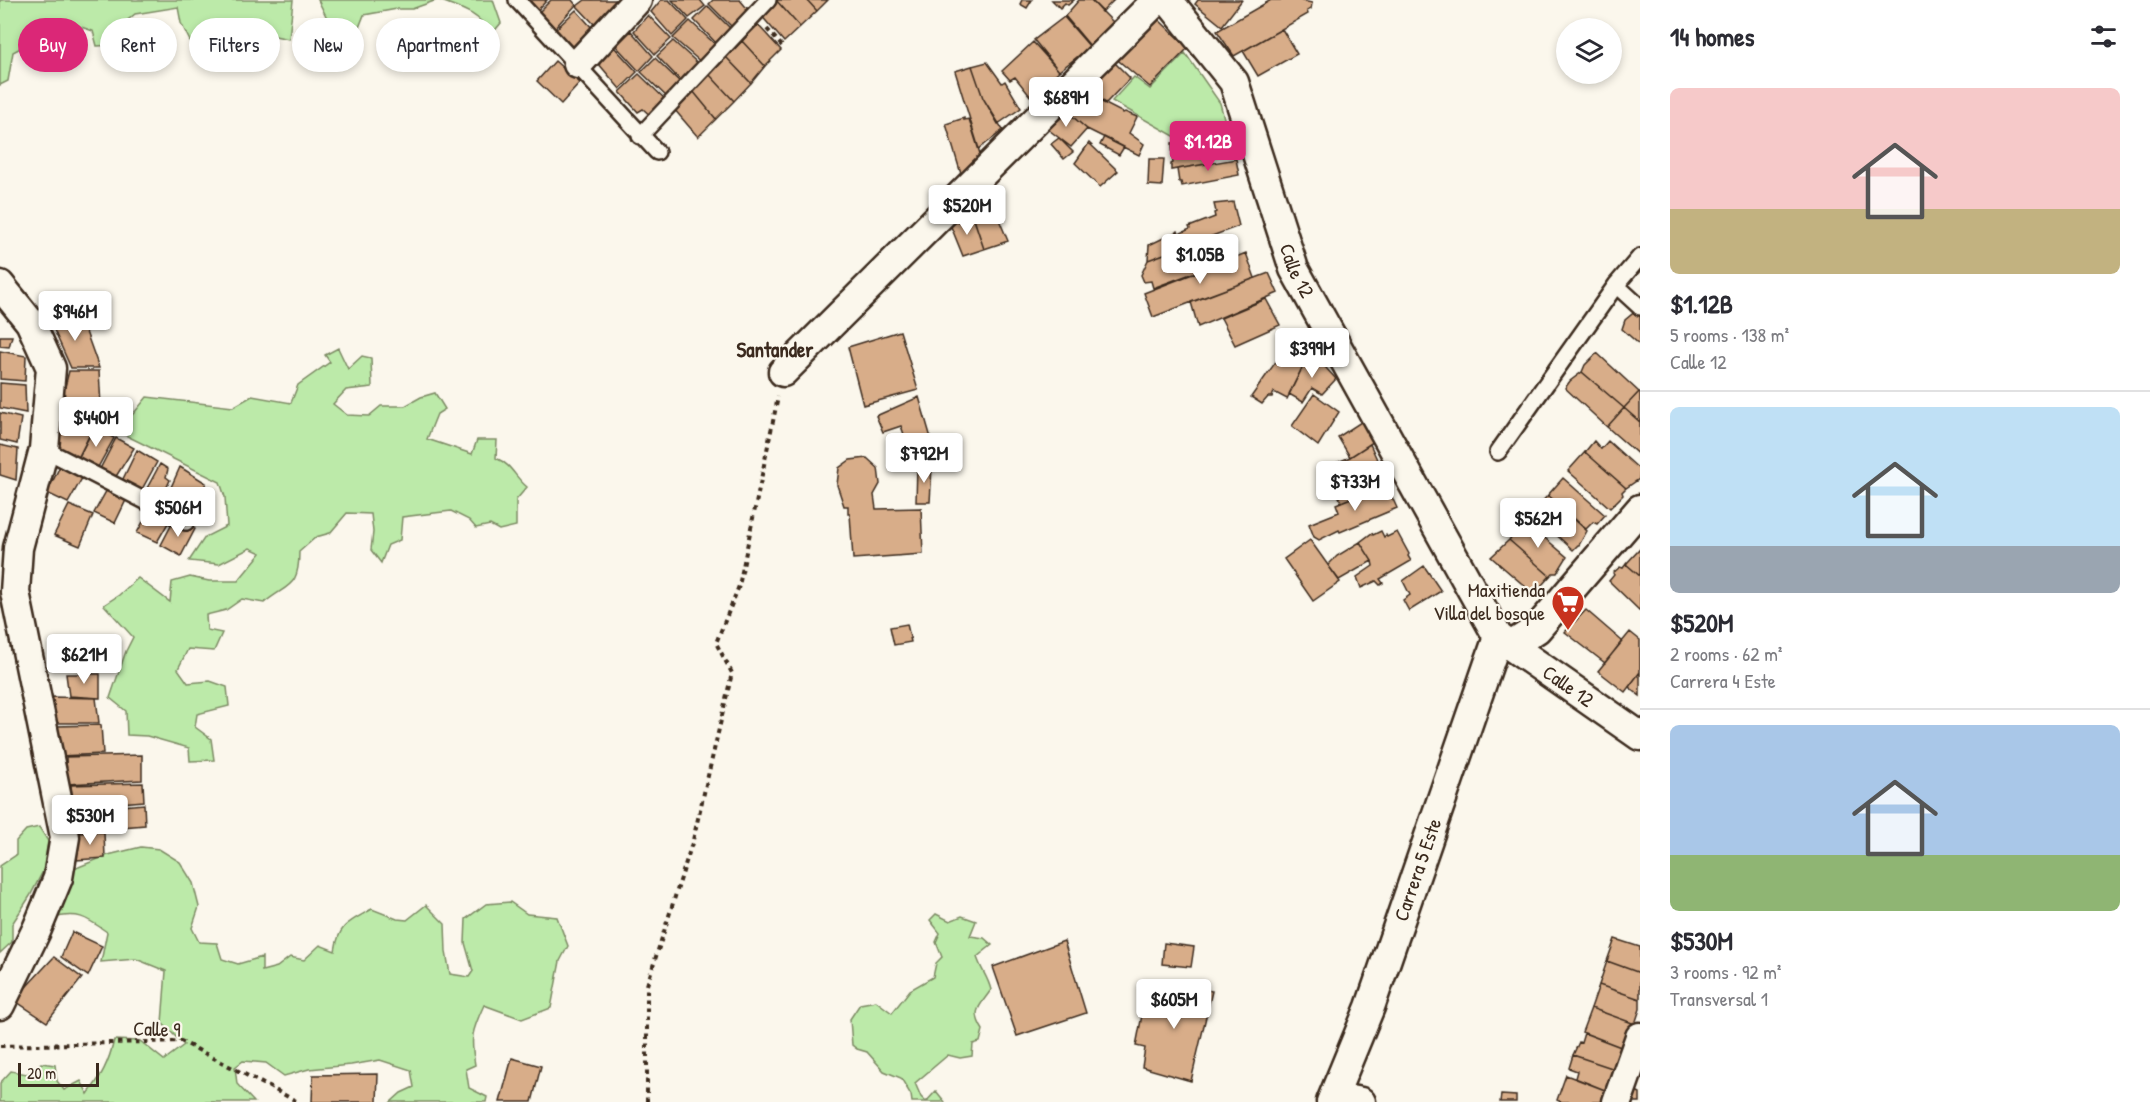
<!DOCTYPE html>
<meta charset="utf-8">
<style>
body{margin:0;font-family:"Patrick Hand",sans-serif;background:#f7f7f7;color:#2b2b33;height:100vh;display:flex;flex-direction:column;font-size:22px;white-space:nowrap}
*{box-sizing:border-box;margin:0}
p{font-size:20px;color:#7c7c81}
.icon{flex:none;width:33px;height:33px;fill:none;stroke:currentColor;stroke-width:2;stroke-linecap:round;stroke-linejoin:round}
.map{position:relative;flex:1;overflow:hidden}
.details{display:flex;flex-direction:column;background:#fff;width:510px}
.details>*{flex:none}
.guide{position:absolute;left:18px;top:18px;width:570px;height:54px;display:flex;gap:12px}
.buttons{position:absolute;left:1556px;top:18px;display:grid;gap:12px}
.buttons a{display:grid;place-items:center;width:66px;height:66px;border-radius:50%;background:#fff;box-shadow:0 3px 9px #0003;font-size:30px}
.scale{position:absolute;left:18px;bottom:15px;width:81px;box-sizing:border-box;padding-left:6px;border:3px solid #3b2a1e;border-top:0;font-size:16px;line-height:21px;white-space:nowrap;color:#3b2a1e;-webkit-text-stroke:4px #fbf7ec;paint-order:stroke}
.price{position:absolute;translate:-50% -51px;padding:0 14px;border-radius:6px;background:#fff;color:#222;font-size:20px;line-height:39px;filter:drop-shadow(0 2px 3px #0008)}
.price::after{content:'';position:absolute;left:50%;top:36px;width:18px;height:14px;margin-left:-9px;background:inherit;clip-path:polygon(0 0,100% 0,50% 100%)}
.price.active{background:#db2777;color:#fff}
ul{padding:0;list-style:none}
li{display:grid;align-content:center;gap:12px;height:318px;padding:0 30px}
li+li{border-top:2px solid #e1e1e2}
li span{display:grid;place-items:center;height:186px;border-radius:9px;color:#555}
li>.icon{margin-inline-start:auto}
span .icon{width:108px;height:108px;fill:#fffc;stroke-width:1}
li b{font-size:26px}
h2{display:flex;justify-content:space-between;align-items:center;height:72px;padding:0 30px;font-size:26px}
.tag{padding:0 21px;border-radius:27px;background:#fff;box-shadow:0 3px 9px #0003;font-size:21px;line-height:54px}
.tag.active{background:#db2777;color:#fff}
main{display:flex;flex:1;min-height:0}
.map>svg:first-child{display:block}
.green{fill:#bceaa9;stroke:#7c8a64;stroke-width:1.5}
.building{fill:#d8ad89;stroke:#3b2a1e;stroke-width:1.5}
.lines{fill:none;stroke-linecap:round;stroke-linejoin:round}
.lane-casing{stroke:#3b2a1e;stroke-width:20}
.street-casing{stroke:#3b2a1e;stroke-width:33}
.path{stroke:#3b2a1e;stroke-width:4;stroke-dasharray:4.5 4.5;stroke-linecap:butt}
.lane{stroke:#fbf7ec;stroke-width:15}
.street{stroke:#fbf7ec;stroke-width:28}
.labels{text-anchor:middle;stroke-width:4.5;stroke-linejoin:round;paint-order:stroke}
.street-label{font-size:20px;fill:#3b2a1e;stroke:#fbf7ec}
.poi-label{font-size:20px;fill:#3b2a1e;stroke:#fbf7ec;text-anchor:end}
.neighbourhood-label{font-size:21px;font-weight:bold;fill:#3b2a1e;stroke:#fbf7ec}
</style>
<main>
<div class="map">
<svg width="1640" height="1102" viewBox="0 0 1640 1102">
<rect width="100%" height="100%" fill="#fbf7ec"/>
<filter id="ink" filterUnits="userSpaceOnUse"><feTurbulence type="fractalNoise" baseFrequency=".0167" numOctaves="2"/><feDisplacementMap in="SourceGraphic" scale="12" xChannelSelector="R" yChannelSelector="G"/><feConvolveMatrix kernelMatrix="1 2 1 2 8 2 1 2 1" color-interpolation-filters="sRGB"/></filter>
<g filter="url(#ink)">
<path class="green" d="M0,0H293L289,39L266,34L260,41V55L226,63L191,43L181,23L178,7L135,14L116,30L115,45L97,46L93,31L70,23L53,39L30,43L13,52L8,81L0,85Z
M318,0H437L412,9H397L364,15L358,30L342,25L331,26Z
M439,0H493L501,23L492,34C477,12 462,9 439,0Z
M1185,53L1220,103L1229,137L1174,136L1112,101L1134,77L1150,89Z
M338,348L348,369L362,356L371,358L372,387L346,390L333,404L347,415L369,416L381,406H405L421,397L435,393L445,409L437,414L427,439L472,454L477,440H497L496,458C512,465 514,476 527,487L516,500V526L499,530L490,525L476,528L469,520L451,511L402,517L400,540L388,545L381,563L371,550L373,532L371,514L347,513L330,533L316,537L299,552C299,589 288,583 264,603L242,599L226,610L206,615L207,630L222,633L214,651L188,649L178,669L188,683L210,681L227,687L229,706L197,714L195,727L211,739L214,760L190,761L189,748L147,736L127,735L126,711L110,698L126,651L133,637L104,605L119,595L138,578L170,602L172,582L190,577L209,581H238L261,553L250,548L219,564L189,561L205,537L227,526L225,497L220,482L115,430L134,413L147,397L233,407L252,396L291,403L298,385L330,362L325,355Z
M39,827L48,841L43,871L30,896L12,924V942L0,953V866L16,855V841L26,830Z
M141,847L159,849L180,862L193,883L199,907L192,928L199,942L217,943L222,959L238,964L262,957V971L277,967L290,957L304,960L320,945L335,951C339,924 349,922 372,909L397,919L407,920L426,905L445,924L446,952L450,974L469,977L473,971L465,943L466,919L486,904L510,902L527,914L557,917L568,946L560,961L551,1008L522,1019L484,1005C472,1031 470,1037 475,1065L466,1069L469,1088L487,1097L486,1102H391L401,1093L414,1087L411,1070L380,1060L351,1065L309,1069L284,1076L266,1063L243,1061L235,1067L237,1084L254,1102H0V1083L11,1071L27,1074L41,1063L55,1065L57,1081L64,1090L81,1081L88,1094C101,1077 109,1062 114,1040L140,1041L164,1060L184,1045L162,1023L166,971L136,959L101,962L107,932C86,917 77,911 51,919L64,873L108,855Z
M936,914L950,921L962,916L976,921L970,936L984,938L992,945L977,957C981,970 988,977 991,990C979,1007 971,1011 983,1030L980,1042L973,1044L972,1056L960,1058L948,1055L915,1083L921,1097L926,1102L936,1091L945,1102H912L911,1095L901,1078L884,1071L867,1052L857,1049L852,1045L850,1019L860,1004L876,1001L892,1013L910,990L933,977L936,963L942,957L936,942L940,933L930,920Z"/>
<path class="building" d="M527,0H547L537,11Z
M551,0H572L576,5L552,31L536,15Z
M585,0H620L594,24L577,6Z
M661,0H669L688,20L672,36L651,12Z
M672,0H700L705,6L689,18Z
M713,0H740L751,13L734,29L709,4Z
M774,0H776L800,27L784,42L760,14Z
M776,0H807L817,11L800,27Z
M807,0H828L817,11Z
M1022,0H1032L1027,8L1020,4Z
M1052,0H1074L1068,5L1065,3L1060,8Z
M1079,0H1091L1114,23L1091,47L1065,16Z
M1091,0H1114L1102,12Z
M1198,0H1242L1222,26L1195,4Z
M1271,0H1299L1312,3L1311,9L1307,11L1308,14L1234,56L1217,31Z
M708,6L733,31L718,45L694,20Z
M576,10L593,29L571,49L554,31Z
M648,15L671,39L655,54L634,31Z
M1154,15L1188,48L1150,87L1114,57Z
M1064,17L1090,47L1059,71L1034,40Z
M690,21L717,46L702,63L673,38Z
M758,25L781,50L765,66L742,41Z
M1282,29L1297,54L1258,76L1243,51Z
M631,31L653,56L639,71L616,46Z
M673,41L701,66L683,83L657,56Z
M742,41L765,66L751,83L726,57Z
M1033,42L1059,71L1030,96L1015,77L1010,80L1002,71Z
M614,47L637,72L620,89L598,63Z
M726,57L751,83L734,101L709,74Z
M655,58L683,85L668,98L641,72Z
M1111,59L1130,78L1106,103L1082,89Z
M555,61L580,83L561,104L537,81Z
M987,62L1002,83L1005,81L1021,108L998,124L983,98L972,66Z
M972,66L983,98L1003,130L979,149L955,71Z
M639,74L667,101L653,118L643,109L638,112L620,92Z
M709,74L734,101L716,119L693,91Z
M693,91L716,119L698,137L674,109Z
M1082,92L1123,113L1125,112L1137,117L1129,133L1144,144L1139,155L1087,129L1064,109Z
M1064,109L1087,129L1071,147L1045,127Z
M964,118V120L969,119L981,157L961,174L946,124Z
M1104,137L1124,147L1119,155L1100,145Z
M1059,138L1073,152L1064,159L1051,144Z
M1204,139L1209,141L1218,139L1220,152L1211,156V163L1171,170V164L1173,163L1172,143Z
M1089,143L1118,171L1100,187L1075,163Z
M1149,159H1164L1162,186L1148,185Z
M1236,159L1239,175L1182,186L1181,182H1179L1177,169Z
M985,186L1008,241L984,249L968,202Z
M1233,202L1239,226L1148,260L1149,245L1178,231L1179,234L1190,229L1189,227L1215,217L1214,213L1216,212L1214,204Z
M973,216L984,249L963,256L950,224Z
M1202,240L1206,252L1226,246L1227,249L1230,248L1232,252L1229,253L1231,259L1153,288L1151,281L1144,282L1141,275L1148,260Z
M1246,253L1255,278L1153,317L1144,293Z
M1269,273L1278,293L1198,327L1191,302Z
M1266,299L1280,325L1235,345L1221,318Z
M1637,310L1640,313V345L1622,329L1625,320Z
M80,315L99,368H71L50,321Z
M900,331L918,390L863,405L848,347Z
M0,336H12L9,347L0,346Z
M1292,339L1309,354L1287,399L1274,392L1272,397H1268L1262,404L1251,397Z
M0,351L26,356L25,381L0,379Z
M1597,353L1639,392L1624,408L1582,372L1585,365Z
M1309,354L1317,358L1336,379L1322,394L1312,388L1303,402L1289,394Z
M69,371H99L101,406L62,398Z
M1582,372L1624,408L1607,427L1565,388L1570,381Z
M0,383L25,385L26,413L0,408Z
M1639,392H1640V422L1624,408Z
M1314,394L1339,412L1318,446L1292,426Z
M919,397L935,452L918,456L916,452L911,454L901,426L883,432L876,416Z
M1624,408L1640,422V456L1607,427Z
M0,413L21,418L17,444L0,440Z
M70,415L94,426L78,458L55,447Z
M1364,420L1376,440L1350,457L1338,437Z
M94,427L114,438L97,469L78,459Z
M116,438L134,448L115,478L100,469Z
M1594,441L1601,449L1608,441L1640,470L1639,479L1626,488L1585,452Z
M1370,444L1380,466L1334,483L1324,468L1350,457Z
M0,445L18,449L16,480L0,475Z
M137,450L157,462L141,491L122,481Z
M1585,452L1626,488L1622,492L1623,495L1610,508L1568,471Z
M867,458L878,468L880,484L874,495L876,509L921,508L923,554L853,559L850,514H848V506H844L837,485L839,468L850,460Z
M63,460L86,471L68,503L47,493Z
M160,464L168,469L166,477L170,480L161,500L145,492Z
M1380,466L1386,484L1341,502L1334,483Z
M180,467L206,483L189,516L164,503Z
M917,467H932L930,502H916Z
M1563,478L1605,515L1597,524L1593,522L1586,529L1548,495Z
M1386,484L1397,508L1340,532L1339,530L1319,540L1314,537L1309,524L1339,512L1336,504Z
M109,486L128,496L115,523L94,513Z
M1548,495L1587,531L1579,545H1578L1573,550L1532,513Z
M69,505L93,515L80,546L54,535Z
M151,507L171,518L157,542L137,533Z
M174,520L195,529L181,556L161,545Z
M1525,521L1567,557L1557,573H1553L1550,576L1509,540Z
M1381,531L1384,537L1386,535L1387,537L1397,532L1409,554L1408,556L1411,561L1380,579L1383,583L1380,585L1376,581L1361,588L1357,577L1373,566L1372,561L1360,542L1372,533L1373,535Z
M1310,540L1340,582L1313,601L1284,559Z
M1509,540L1550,576L1534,594L1491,557Z
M1360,542L1372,561L1339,580L1328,565L1337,556Z
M1640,549V576L1626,564Z
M1626,564L1640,576V611L1609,581L1614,575L1613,573L1620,567L1623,568Z
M1424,566L1441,591L1409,611L1403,600L1410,595L1403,581Z
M1586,610L1622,641L1605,663L1565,632Z
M907,624L911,642L894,645L890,627Z
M1630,632L1640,640V672L1625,692L1598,671Z
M1640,672V696L1629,687Z
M66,674H100V698L69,696Z
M50,697L96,698L99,723H54Z
M101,725L103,754L59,756L55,726Z
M142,755V780L67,784L66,757Z
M143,783L144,801L73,807L71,785Z
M144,804L145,825L75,831V810Z
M104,832L105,858L76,860L75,833Z
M72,932L102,946L88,976L61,957Z
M1615,939L1640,947V973L1607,961Z
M1064,941L1086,1013L1017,1036L993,967Z
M1164,943L1194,947L1191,967L1162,964Z
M54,957L82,978L47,1022L14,1000Z
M1607,961L1640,973V999L1599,985Z
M1160,981L1212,991L1191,1081L1142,1067L1145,1048L1136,1046L1143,1010H1154Z
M1599,985L1640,999V1009L1635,1024L1591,1008Z
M1591,1008L1635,1024L1626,1049L1582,1032Z
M1584,1033L1626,1049L1618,1070L1573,1055L1579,1042L1581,1043Z
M1573,1055L1618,1070L1610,1092L1575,1078L1577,1071L1569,1068Z
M512,1058L541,1066L532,1102H500Z
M378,1074L377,1102H312L313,1075Z
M1566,1075L1610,1092L1607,1102H1562L1557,1100Z
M1632,1089L1640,1093V1102H1628Z
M1501,1095L1516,1096V1102H1500Z"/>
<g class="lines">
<defs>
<path id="lane" d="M517,0L657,152
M640,136L768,0
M1616,285L1640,307
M44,449L186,522
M1498,452L1616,285L1640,257"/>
<g id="street">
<path id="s1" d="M1168,0L1234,82L1294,269L1498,637L1640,736"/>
<path d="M578,64L637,0"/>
<path d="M0,285L30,322L51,368L44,449L18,548L15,592L65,837L58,878L37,929L0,1005"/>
<path d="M783,372L1157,0"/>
<path d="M1512,645L1537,629L1640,509"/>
<path d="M1334,1097L1361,1102"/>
<path id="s2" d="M1331,1102L1370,1007L1498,637"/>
<path d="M1617,1102L1640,1037"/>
</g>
</defs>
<use href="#lane" class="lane-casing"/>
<use href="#street" class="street-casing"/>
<path class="path" d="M767,29L782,46
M0,1046L181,1041L298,1102
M647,1102V985L693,840L732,673L716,643L739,586L778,397"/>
<use href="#lane" class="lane"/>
<use href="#street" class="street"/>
</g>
</g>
<defs>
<symbol id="supermarket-pin" viewBox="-11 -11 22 30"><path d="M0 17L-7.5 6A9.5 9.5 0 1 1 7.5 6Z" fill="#c8321e" stroke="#fbf7ec"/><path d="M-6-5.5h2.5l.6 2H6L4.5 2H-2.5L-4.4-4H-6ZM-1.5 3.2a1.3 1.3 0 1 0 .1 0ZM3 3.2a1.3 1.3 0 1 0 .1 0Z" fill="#fff"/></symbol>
</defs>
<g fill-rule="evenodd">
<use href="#supermarket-pin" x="1549" y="583" width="38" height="52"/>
</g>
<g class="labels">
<g class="street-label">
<text dy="7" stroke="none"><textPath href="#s1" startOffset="304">Calle 12</textPath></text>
<text dy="7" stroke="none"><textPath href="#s1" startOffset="808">Calle 12</textPath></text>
<text dy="7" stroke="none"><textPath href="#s2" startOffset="248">Carrera 5 Este</textPath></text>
<text transform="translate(157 1029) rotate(2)" y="7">Calle 9</text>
</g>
<g class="poi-label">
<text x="1545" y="597">Maxitienda<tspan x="1545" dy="23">Villa del bosque</tspan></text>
</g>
<g class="neighbourhood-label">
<text x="775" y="357">Santander</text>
</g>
</g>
</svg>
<div class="buttons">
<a><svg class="icon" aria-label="layers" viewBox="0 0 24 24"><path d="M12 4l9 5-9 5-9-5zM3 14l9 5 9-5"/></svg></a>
</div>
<div class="scale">20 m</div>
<b class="price" style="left:1066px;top:128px">$689M</b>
<b class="price active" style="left:1208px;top:172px">$1.12B</b>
<b class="price" style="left:967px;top:236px">$520M</b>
<b class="price" style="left:1200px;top:285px">$1.05B</b>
<b class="price" style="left:75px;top:342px">$946M</b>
<b class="price" style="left:1312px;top:379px">$399M</b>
<b class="price" style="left:96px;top:448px">$440M</b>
<b class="price" style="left:924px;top:484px">$792M</b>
<b class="price" style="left:1355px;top:512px">$733M</b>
<b class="price" style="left:178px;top:538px">$506M</b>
<b class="price" style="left:1538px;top:549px">$562M</b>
<b class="price" style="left:84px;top:685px">$621M</b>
<b class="price" style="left:90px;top:846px">$530M</b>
<b class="price" style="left:1174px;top:1030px">$605M</b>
<div class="guide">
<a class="tag active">Buy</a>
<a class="tag">Rent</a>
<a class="tag">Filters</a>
<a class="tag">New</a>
<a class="tag">Apartment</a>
</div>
</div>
<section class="details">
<h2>14 homes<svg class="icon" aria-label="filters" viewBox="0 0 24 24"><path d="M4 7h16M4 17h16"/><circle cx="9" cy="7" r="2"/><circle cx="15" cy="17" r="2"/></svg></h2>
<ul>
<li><span style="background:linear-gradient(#f6c9c9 65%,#c2b280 0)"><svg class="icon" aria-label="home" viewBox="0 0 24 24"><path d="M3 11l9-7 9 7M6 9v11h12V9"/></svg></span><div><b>$1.12B</b><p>5 rooms · 138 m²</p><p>Calle 12</p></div></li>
<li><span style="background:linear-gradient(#bfe0f5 75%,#9aa5b1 0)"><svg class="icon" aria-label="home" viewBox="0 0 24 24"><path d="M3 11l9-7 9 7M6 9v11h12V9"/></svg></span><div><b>$520M</b><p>2 rooms · 62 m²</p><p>Carrera 4 Este</p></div></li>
<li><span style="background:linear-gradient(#a9c7e8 70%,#8fb573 0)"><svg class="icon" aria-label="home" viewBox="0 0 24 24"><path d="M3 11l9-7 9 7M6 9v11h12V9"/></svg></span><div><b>$530M</b><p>3 rooms · 92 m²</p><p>Transversal 1</p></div></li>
</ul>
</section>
</main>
